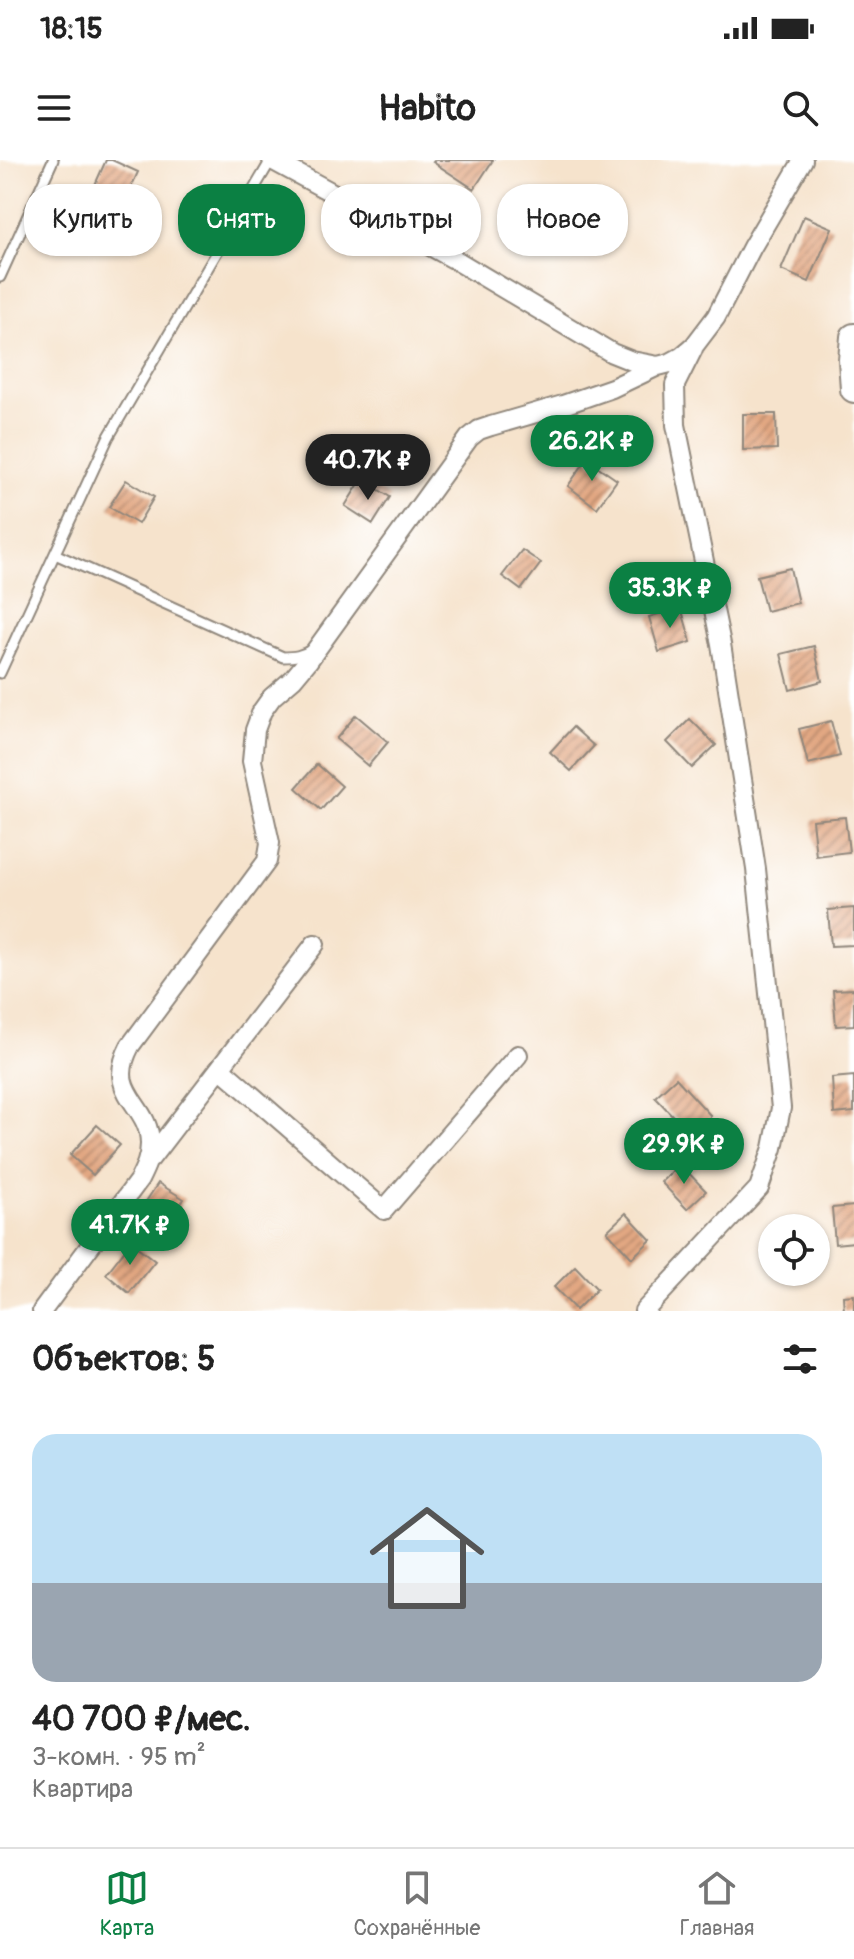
<!DOCTYPE html>
<html lang="ru">
<meta charset="utf-8">
<style>
body{margin:0;font-family:Pangolin,sans-serif;background:#f2f2f2;color:#222;height:100vh;display:flex;flex-direction:column;font-size:30px;white-space:nowrap}
*{box-sizing:border-box;margin:0}
p{font-size:26px;color:#767676}
.icon{flex:none;width:44px;height:44px;fill:none;stroke:currentColor;stroke-width:2;stroke-linecap:round;stroke-linejoin:round}
.map{position:relative;height:1151px;overflow:hidden}
.side{display:flex;flex-direction:column;background:#fff;flex:1}
.side>*{flex:none}
.top-card{position:absolute;left:24px;top:24px;width:806px;height:72px;display:flex;gap:16px}
.fabs{position:absolute;left:758px;top:1054px;display:grid;gap:16px}
.fabs a{display:grid;place-items:center;width:72px;height:72px;border-radius:50%;background:#fff;box-shadow:0 2px 6px #0004;font-size:40px}
.price{position:absolute;translate:-50% -68px;padding:0 18px;border-radius:28px;background:#0b8043;color:#fff;font-size:26px;line-height:52px;filter:drop-shadow(0 2px 4px #0008)}
.price::after{content:'';position:absolute;left:50%;top:48px;width:24px;height:18px;margin-left:-12px;background:inherit;clip-path:polygon(0 0,100% 0,50% 100%)}
.price.on{background:#222;color:#fff}
ul{padding:0;list-style:none}
li{display:grid;align-content:center;gap:16px;height:424px;padding:0 32px}
li span{display:grid;place-items:center;height:248px;border-radius:24px;color:#555}
li>.icon{margin-inline-start:auto}
span .icon{width:144px;height:144px;fill:#fffc;stroke-width:1}
li b{font-size:34px}
h2{display:flex;justify-content:space-between;align-items:center;height:96px;padding:0 32px;font-size:34px}
.pill{padding:0 28px;border-radius:32px;background:#fff;box-shadow:0 2px 6px #0004;font-size:28px;line-height:72px}
.pill.on{background:#0b8043;color:#fff}
.status{display:flex;justify-content:space-between;align-items:center;height:56px;padding:0 40px;background:#fff;direction:ltr}
.status svg{height:22px;fill:currentColor}
header{display:flex;justify-content:space-between;align-items:center;height:104px;padding:0 32px;background:#fff;font-size:36px;font-weight:700}
.tab-bar{display:flex;justify-content:space-around;align-items:center;height:112px;border-top:2px solid #e0e0e0;background:#fff;font-size:22px;color:#767676}
.tab-bar a{display:grid;justify-items:center;gap:4px}
.tab-bar .on{color:#0b8043}
.map>svg:first-child{display:block}
.building{fill:url(#building-hatch)}
.lines{fill:none;stroke-linecap:round;stroke-linejoin:round}
.lane-casing{stroke:#90877c;stroke-width:13}
.street-casing{stroke:#90877c;stroke-width:22}
.secondary-casing{stroke:#90877c;stroke-width:30}
.lane{stroke:#fff;stroke-width:9}
.street{stroke:#fff;stroke-width:18}
.secondary{stroke:#fff;stroke-width:26}
</style>
<div class="status"><b>18:15</b><svg viewBox="0 0 49 12"><path d="M0 12V9h3v3zM5 12V6h3v6zM10 12V3h3v9zM15 12V0h3v12zM26 1h20v11H26zM47 4h2v5h-2z"/></svg></div>
<header><svg class="icon" aria-label="menu" viewBox="0 0 24 24"><path d="M4 6h16M4 12h16M4 18h16"/></svg>Habito<svg class="icon" aria-label="search" viewBox="0 0 24 24"><circle cx="10" cy="10" r="6"/><path d="M15 15l6 6"/></svg></header>
<div class="map">
<svg width="854" height="1151" viewBox="0 0 854 1151">
<defs>
<pattern id="building-hatch" width="6" height="6" patternUnits="userSpaceOnUse" patternTransform="scale(2)"><rect width="6" height="6" fill="#e2a782"/><path d="M-1 1l2-2M0 6l6-6M5 7l2-2" fill="none" stroke="#b7886b"/></pattern>
</defs>
<rect width="100%" height="100%" fill="#fff"/>
<filter id="ink" filterUnits="userSpaceOnUse"><feTurbulence type="fractalNoise" baseFrequency=".0125" numOctaves="2"/><feDisplacementMap in="SourceGraphic" scale="16" xChannelSelector="R" yChannelSelector="G"/><feConvolveMatrix kernelMatrix="1 2 1 2 8 2 1 2 1" color-interpolation-filters="sRGB"/></filter>
<filter id="wash" filterUnits="userSpaceOnUse"><feTurbulence type="fractalNoise" baseFrequency=".006" numOctaves="4" result="noise"/><feDisplacementMap in="SourceGraphic" scale="32" xChannelSelector="R" yChannelSelector="G"/><feGaussianBlur stdDeviation="1.8" result="paint"/><feColorMatrix in="noise" values="0 0 0 0 0 0 0 0 0 0 0 0 0 0 0 0 0 1.4 0 .05"/><feComposite in="paint" operator="in"/></filter>
<g filter="url(#wash)">
<rect width="100%" height="100%" fill="#f6e3cc"/>
<g id="blocks">
<path class="building" d="M106,0H112L138,12L125,41L94,27Z
M435,0H493L474,29L433,2Z
M804,56L832,68L809,122L781,110Z
M743,254H776L777,289L743,290Z
M587,299L617,320L597,348L568,326Z
M362,319L390,337L373,364L345,346Z
M126,320L154,337L138,364L109,347Z
M522,390L541,403L521,430L502,416Z
M790,408L798,443L766,451L757,416Z
M681,447L691,482L659,492L649,457Z
M814,486L822,521L790,530L781,494Z
M356,555L388,582L368,606L336,579Z
M690,559L716,585L692,608L667,582Z
M831,561L840,596L808,604L799,569Z
M573,567L594,586L571,611L550,592Z
M317,604L342,626L321,650L296,628Z
M845,657L849,692L816,696L812,660Z
M854,748V785L831,786L828,750Z
M854,829V865L836,866L833,830Z
M854,916V952L834,954L832,918Z
M676,918L711,956L691,975L655,937Z
M97,965L120,985L93,1015L70,995Z
M680,1004L706,1031L687,1049L661,1022Z
M158,1023L184,1039L162,1074L136,1057Z
M854,1046V1082L835,1084L832,1048Z
M626,1053L651,1080L632,1098L607,1071Z
M131,1082L155,1101L129,1133L106,1114Z
M575,1106L597,1129L576,1150L554,1127Z
M854,1135V1151H844L843,1136Z"/>
</g>
</g>
<g filter="url(#ink)">
<use href="#blocks" fill-opacity="0" stroke="#90877c" stroke-width="2"/>
<g class="lines">
<defs>
<path id="lane" d="M0,117L53,0
M55,394L283,497C294,497 302,496 311,490
M0,513L108,278L271,0"/>
<path id="street" d="M272,0L454,99L612,193L632,201L658,206
M220,908L384,1050L518,895
M150,999L315,784
M42,1151L139,1020C145,1008 150,998 150,984C150,942 104,936 130,886L267,701L270,683L252,601L255,570L262,551L272,537L293,519L308,501L469,278L479,270L491,266L563,245L612,228L658,206L670,203L681,197L694,186L716,157L752,87L803,0
M644,1151L759,1028L773,988L781,948L756,709L721,484L676,265L675,225L693,189"/>
<path id="secondary" d="M854,177L852,200L854,229"/>
</defs>
<use href="#lane" class="lane-casing"/>
<use href="#street" class="street-casing"/>
<use href="#secondary" class="secondary-casing"/>
<use href="#lane" class="lane"/>
<use href="#street" class="street"/>
<use href="#secondary" class="secondary"/>
</g>
</g>
</svg>
<div class="fabs">
<a><svg class="icon" aria-label="locate" viewBox="0 0 24 24"><circle cx="12" cy="12" r="6"/><path d="M12 2v4M12 18v4M2 12h4M18 12h4"/></svg></a>
</div>
<b class="price" style="left:592px;top:323px">26.2K ₽</b>
<b class="price on" style="left:368px;top:342px">40.7K ₽</b>
<b class="price" style="left:670px;top:470px">35.3K ₽</b>
<b class="price" style="left:684px;top:1026px">29.9K ₽</b>
<b class="price" style="left:130px;top:1107px">41.7K ₽</b>
<div class="top-card">
<a class="pill">Купить</a>
<a class="pill on">Снять</a>
<a class="pill">Фильтры</a>
<a class="pill">Новое</a>
</div>
</div>
<section class="side">
<h2>Объектов: 5<svg class="icon" aria-label="filters" viewBox="0 0 24 24"><path d="M4 7h16M4 17h16"/><circle cx="9" cy="7" r="2"/><circle cx="15" cy="17" r="2"/></svg></h2>
<ul>
<li><span style="background:linear-gradient(#bfe0f5 60%,#9aa5b1 0)"><svg class="icon" aria-label="home" viewBox="0 0 24 24"><path d="M3 11l9-7 9 7M6 9v11h12V9"/></svg></span><div><b>40 700 ₽/мес.</b><p>3-комн. · 95 m²</p><p>Квартира</p></div></li>
</ul>
</section>
<nav class="tab-bar">
<a class="on"><svg class="icon" aria-label="map" viewBox="0 0 24 24"><path d="M3 6l6-2 6 2 6-2v14l-6 2-6-2-6 2zM9 4v14M15 6v14"/></svg>Карта</a>
<a><svg class="icon" aria-label="saved" viewBox="0 0 24 24"><path d="M7 4h10v16l-5-4-5 4z"/></svg>Сохранённые</a>
<a><svg class="icon" aria-label="home" viewBox="0 0 24 24"><path d="M3 11l9-7 9 7M6 9v11h12V9"/></svg>Главная</a>
</nav>
